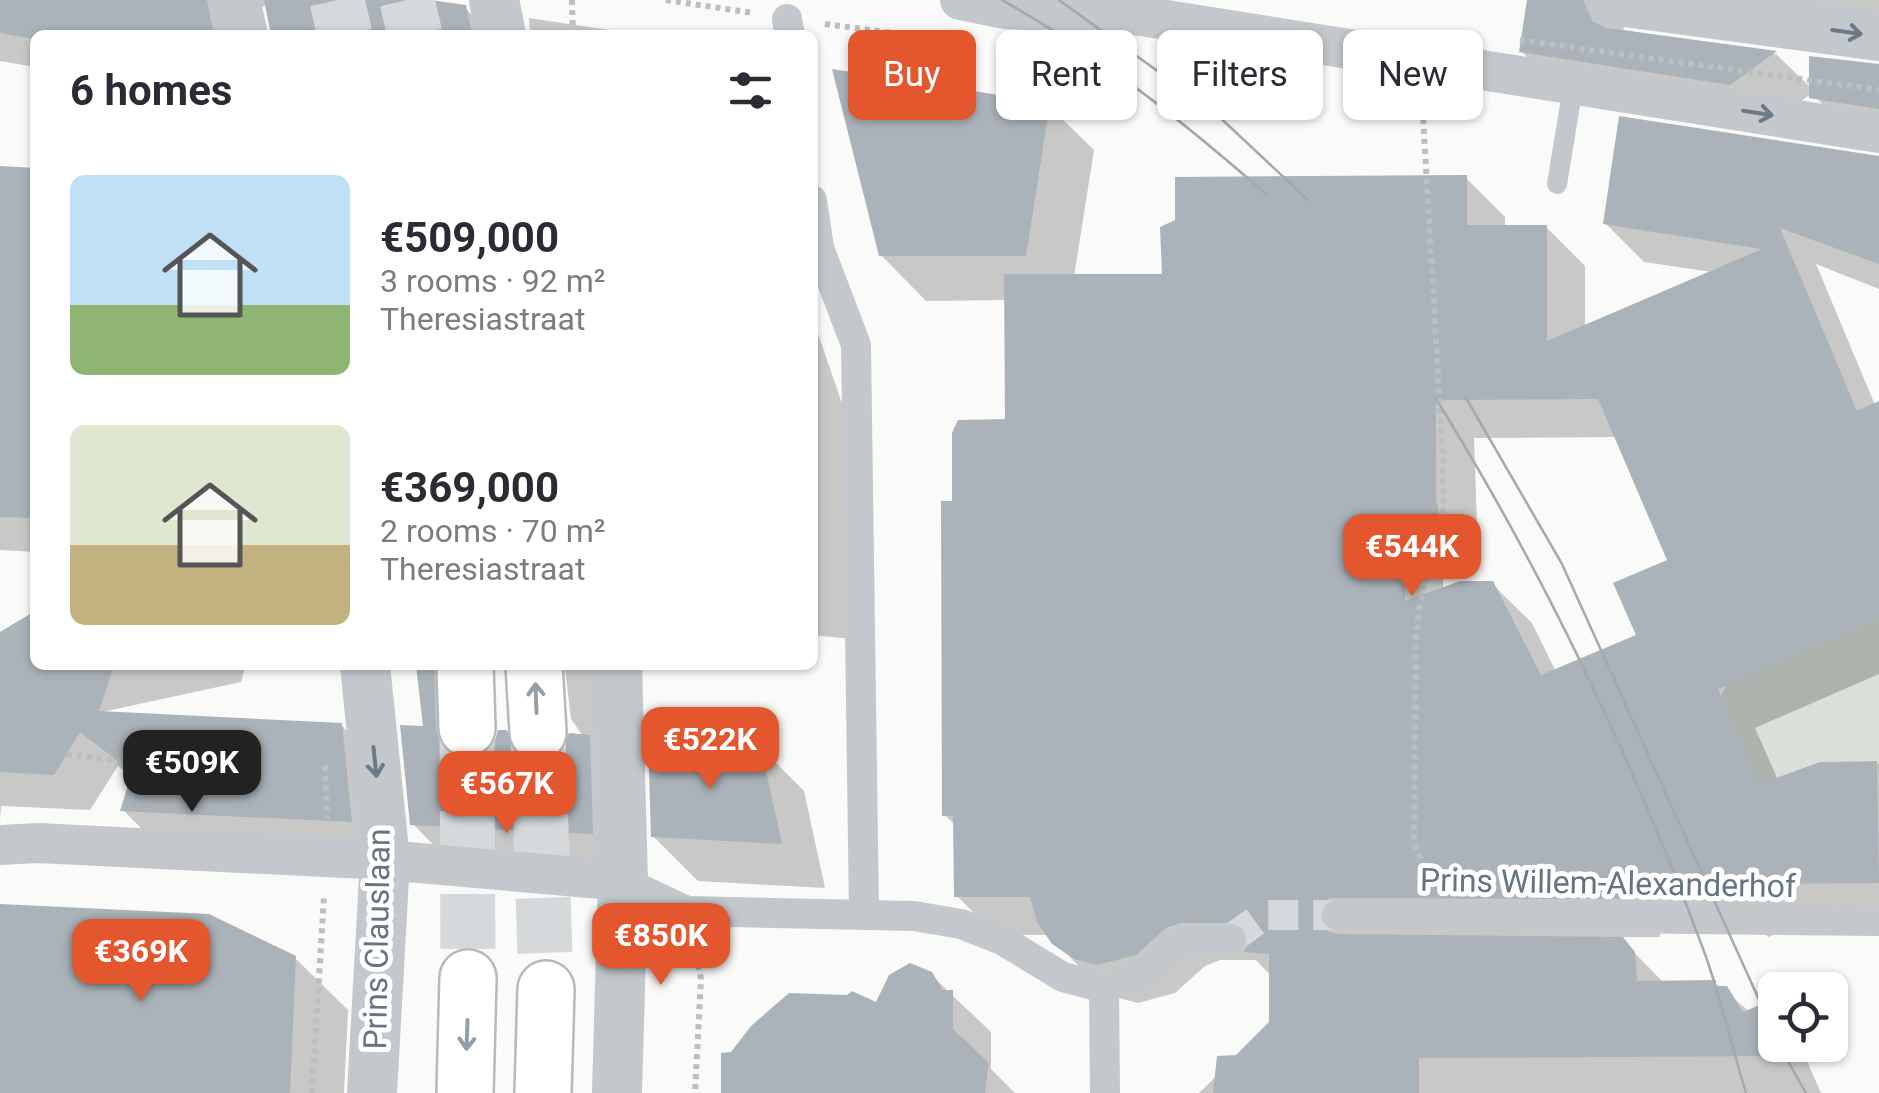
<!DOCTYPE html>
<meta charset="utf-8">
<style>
body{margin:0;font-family:Roboto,sans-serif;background:#f7f7f7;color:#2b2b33;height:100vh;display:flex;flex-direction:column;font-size:38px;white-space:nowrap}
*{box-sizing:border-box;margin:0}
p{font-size:32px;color:#7c7c81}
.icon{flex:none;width:55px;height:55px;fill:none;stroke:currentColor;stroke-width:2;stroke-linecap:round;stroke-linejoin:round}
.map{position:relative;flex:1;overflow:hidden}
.sheet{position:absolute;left:30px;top:30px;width:788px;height:640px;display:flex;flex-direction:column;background:#fff;border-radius:15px;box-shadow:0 2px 8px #0004}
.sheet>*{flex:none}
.top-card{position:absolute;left:848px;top:30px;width:880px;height:90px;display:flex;gap:20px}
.fabs{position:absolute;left:1758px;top:972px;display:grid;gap:20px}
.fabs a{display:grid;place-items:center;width:90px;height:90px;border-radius:15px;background:#fff;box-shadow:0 2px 8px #0004;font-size:50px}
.price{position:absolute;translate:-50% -85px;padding:0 22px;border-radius:20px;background:#e4572e;color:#fff;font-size:32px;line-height:65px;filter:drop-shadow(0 2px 5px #0008)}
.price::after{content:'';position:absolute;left:50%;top:60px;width:30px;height:22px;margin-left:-15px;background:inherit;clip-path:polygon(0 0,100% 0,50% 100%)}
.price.current{background:#222;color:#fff}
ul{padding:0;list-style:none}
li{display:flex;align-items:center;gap:30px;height:250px;padding:0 40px}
li span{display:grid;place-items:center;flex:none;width:280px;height:200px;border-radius:15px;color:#555}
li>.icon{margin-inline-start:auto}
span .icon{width:120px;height:120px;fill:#fffc;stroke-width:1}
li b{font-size:42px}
h2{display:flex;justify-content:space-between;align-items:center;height:120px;padding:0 40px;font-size:42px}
.chip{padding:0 35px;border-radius:15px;background:#fff;box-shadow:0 2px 8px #0004;font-size:35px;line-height:90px}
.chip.current{background:#e4572e;color:#fff}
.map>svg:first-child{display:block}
.green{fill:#dadfd7}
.shadow{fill:#0003;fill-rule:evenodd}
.building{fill:#aab3b9;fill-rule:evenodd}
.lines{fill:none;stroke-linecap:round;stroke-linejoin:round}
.pedestrian-tunnel{stroke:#d5d9db;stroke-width:30;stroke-dasharray:30 15;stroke-linecap:butt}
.primary-tunnel{stroke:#d5d9db;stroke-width:55;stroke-dasharray:55 28;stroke-linecap:butt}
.primary-casing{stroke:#b5babe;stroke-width:60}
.path{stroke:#bbbfc2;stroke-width:6;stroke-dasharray:5 5;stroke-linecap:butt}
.service{stroke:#c3c8cc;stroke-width:20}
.pedestrian{stroke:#c3c8cc;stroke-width:30}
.minor{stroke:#c3c8cc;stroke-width:40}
.tertiary{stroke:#c3c8cc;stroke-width:50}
.primary{stroke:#fff;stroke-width:55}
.tram{stroke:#a2aab0;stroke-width:2.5}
.path-bridge{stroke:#bbbfc2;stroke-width:6;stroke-dasharray:5 5;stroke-linecap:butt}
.oneway{stroke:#6a7a87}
.oneway2{stroke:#939fa8}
.labels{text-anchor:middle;stroke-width:10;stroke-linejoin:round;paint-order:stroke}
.street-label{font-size:32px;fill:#657683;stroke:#fff}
</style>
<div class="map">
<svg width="1879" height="1093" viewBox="0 0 1879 1093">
<rect width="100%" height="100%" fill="#fafaf8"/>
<path class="green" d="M1879,618V776L1877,761L1820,762L1750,788L1748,759L1721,696L1726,685Z"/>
<path class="shadow" d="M0,0H414L465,8L492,35H273L266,5L249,14L242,35H35V67L0,61Z
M1529,0H1879V39L1627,20L1623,30L1776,54L1812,89L1879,66V141L1851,136L1812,93L1770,123L1560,90L1521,51Z
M529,18L642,35H530Z
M1048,105L1094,150L1074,277H1165L1466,178L1505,217V228L1546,227L1585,266V327L1712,272L1644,262L1605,223L1879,158V289L1816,264L1875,405L1879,404V674L1755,728L1778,780L1820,764H1879V921L1805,922L1768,937L1746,915H1660V937H1619L1665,984L1715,983L1750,1012L1762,1007L1775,1020V1045H1800L1821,1093H1199L1271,1023V976L1256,960H1220L1205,966L1175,993L1138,1003L1115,997L1094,982L1049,935H996L957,896L956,826L945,815L955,503L1007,422V300L926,301L881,255ZM1617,437L1671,561L1639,636L1556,672L1532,623L1492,584L1443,590V556H1478L1474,438Z
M0,168L35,170V552L0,550Z
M812,316L862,462L863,640L812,635Z
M35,614V665H246L241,682L102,712L341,725L378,762L387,858L159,846L123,810L133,778L118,766L90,810L1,806L0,821V635Z
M418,665H499L484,672L471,686L469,762L486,756L499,732L505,733L539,766L556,761L583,736L571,719L565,669L552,673L544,665H599L626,868L447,859L413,824L426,729Z
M759,746L804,791L825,888L698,881L653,836Z
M0,908L295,958L348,1010L344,1093H0Z
M930,974L991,1032V1069L1015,1093H724Z"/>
<path class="building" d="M0,0H207L214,35H35V39L0,33Z
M264,0H430L466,5L472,35H271Z
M1527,0H1583L1593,22L1607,28L1777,51L1730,85L1519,52Z
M1809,56L1879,64V109L1809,98Z
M832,69L1050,103L1026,256H879Z
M1619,116L1879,156V264L1780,228L1857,411L1879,401V618L1718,689L1759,784L1820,762L1877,761L1879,883L1765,884L1727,899L1716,877L1622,878V899L1329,898L1318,916L1327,931L1337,934L1623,937L1635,952L1637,981L1716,980V986H1727L1743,1012L1762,1004L1775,1033V1045H1780L1785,1056L1419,1058V1093H1213L1217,1056L1236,1055L1269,1022V954L1244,952L1250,937L1240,923H1180L1166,928L1136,955L1097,965L1074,959L1052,944L1037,922L1030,897H954L953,816H942L941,501H952V433L958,420L1005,419L1004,274H1162L1160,227L1175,220V177L1467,175V225H1547V341L1762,249L1603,224ZM1598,399L1667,560L1613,583L1636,635L1541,675L1493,581H1460L1405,601V518H1440L1436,500V400Z
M0,166L35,168V518L0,517Z
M35,611V665H114L99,711L342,723L352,822L120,811L132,772L80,732L54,775L0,772V632Z
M416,665H434L436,730L441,745L453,756L469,759L483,755L494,744L498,730H507L513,750L525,760L541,763L556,757L569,733L590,735L593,834L410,825L400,725L423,726Z
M648,738L760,744L782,844L651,837Z
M0,904L209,914L296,956L290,1093H0Z
M910,963L932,972L943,990H953V1029L989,1063L985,1093H721V1053L731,1052L751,1026L789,993L847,995L852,991L876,1002L889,975Z"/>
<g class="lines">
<path class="pedestrian-tunnel" d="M1231,939L1264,915H1337"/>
<path class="primary-tunnel" d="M337,0L345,35
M407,0L415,35
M467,728L468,978
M538,732L546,989"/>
<defs>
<path id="primary" d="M465,665L467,728
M534,665L538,732
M465,1093L468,978
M543,1093L546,989"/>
</defs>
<use href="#primary" class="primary-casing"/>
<path class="path" d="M572,0L573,35
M666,0L753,13
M825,24L946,40
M1422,99L1443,461V526L1420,601L1416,635L1414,842L1430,884
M67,754L135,763
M325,766L327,819
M694,945L701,979L695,1093
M312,1093L324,896"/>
<path class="service" d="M1557,184L1573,87"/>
<path class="pedestrian" d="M787,19L790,35
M812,200L819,248L856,345L864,915
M623,881L687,911L914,916L961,924L1002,940L1063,977L1104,988L1149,971L1182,941L1231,939
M1337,915L1879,921
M1104,988L1105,1093"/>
<path class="minor" d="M960,0L1004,9L1141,16L1879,133
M0,845L38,843L385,860L623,881"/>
<path class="tertiary" d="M235,0L243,35
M494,0L501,35
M1611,0L1879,36
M365,665L385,860L372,1093
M617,665L623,881L617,1093"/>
<use href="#primary" class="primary"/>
<path class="tram" d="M1002,0C1098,54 1184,122 1267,195
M1059,0L1213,111L1308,200
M1466,398L1562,564L1775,1035
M1436,399C1542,569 1636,766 1705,954C1721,999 1732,1047 1746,1093
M1779,1045L1806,1093"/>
<path class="path-bridge" d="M1520,40L1879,90"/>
</g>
<defs><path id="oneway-shaft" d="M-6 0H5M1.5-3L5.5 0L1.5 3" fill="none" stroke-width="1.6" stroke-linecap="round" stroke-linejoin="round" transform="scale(2.5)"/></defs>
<g class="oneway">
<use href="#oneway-shaft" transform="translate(1847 32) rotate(8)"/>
<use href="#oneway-shaft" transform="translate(1758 113) rotate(9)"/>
<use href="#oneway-shaft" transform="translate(375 762) rotate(84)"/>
</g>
<g class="oneway2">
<use href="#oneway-shaft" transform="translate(536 698) rotate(-92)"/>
<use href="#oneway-shaft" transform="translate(467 1035) rotate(92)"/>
</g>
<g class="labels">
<g class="street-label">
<text transform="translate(1608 883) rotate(1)" y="11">Prins Willem-Alexanderhof</text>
<text transform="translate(377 939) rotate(-89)" y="11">Prins Clauslaan</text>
</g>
</g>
</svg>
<div class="fabs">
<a><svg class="icon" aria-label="locate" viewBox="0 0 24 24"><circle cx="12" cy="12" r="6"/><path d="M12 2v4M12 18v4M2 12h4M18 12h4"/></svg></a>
</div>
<b class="price" style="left:1412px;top:599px">€544K</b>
<b class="price" style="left:710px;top:792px">€522K</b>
<b class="price current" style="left:192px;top:815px">€509K</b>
<b class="price" style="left:507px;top:836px">€567K</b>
<b class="price" style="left:661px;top:988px">€850K</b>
<b class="price" style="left:141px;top:1004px">€369K</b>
<div class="top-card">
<a class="chip current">Buy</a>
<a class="chip">Rent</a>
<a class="chip">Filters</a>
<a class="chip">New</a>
</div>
<section class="sheet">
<h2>6 homes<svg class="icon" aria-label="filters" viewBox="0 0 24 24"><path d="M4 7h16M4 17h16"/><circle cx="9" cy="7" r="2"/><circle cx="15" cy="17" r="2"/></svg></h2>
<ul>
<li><span style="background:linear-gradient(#bfe0f5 65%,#8fb573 0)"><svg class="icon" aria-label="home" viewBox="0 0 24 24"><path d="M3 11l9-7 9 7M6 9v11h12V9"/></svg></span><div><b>€509,000</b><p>3 rooms · 92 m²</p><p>Theresiastraat</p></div></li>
<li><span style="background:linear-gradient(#dfe7d0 60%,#c2b280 0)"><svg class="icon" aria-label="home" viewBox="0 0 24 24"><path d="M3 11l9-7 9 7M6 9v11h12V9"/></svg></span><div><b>€369,000</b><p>2 rooms · 70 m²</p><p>Theresiastraat</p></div></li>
</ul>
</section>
</div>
